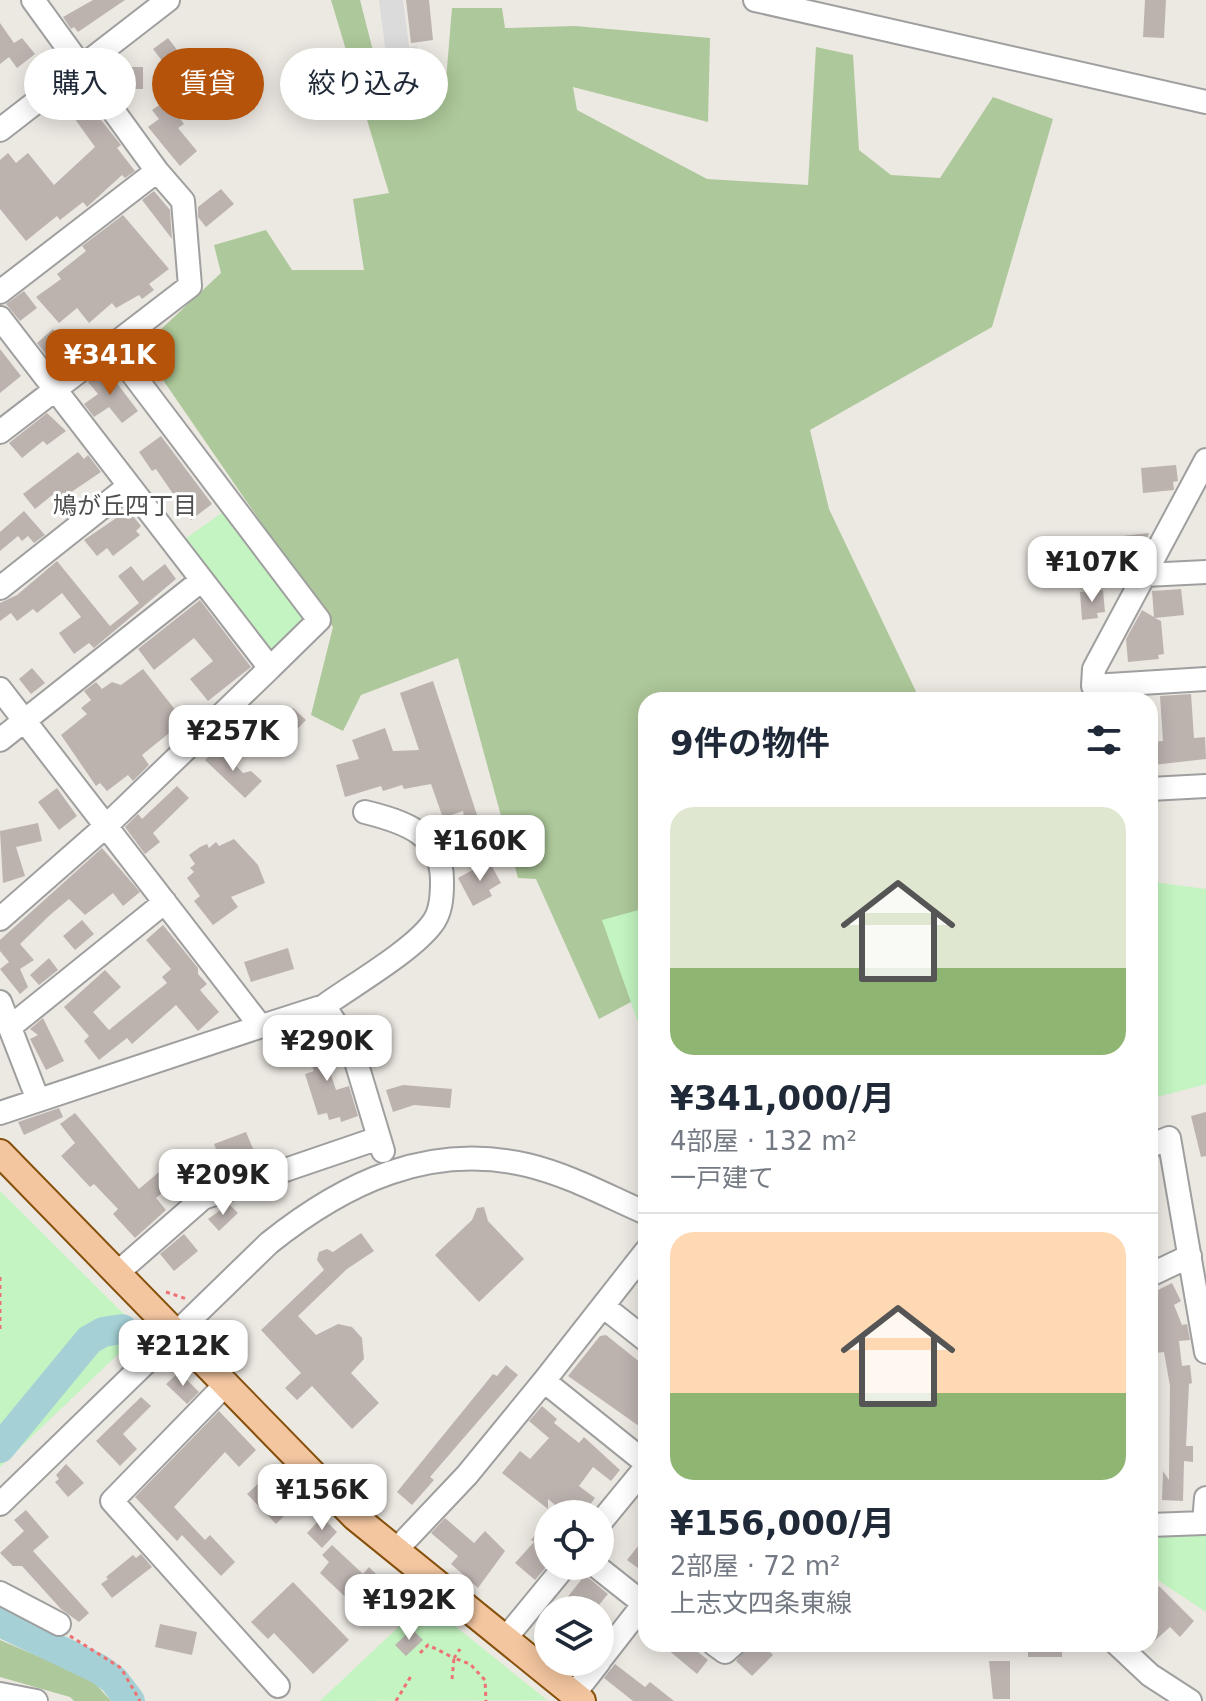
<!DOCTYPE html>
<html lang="ja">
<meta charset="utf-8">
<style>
body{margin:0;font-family:"DejaVu Sans","Noto Sans JP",sans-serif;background:#f6f6f7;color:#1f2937;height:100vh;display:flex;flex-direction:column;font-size:30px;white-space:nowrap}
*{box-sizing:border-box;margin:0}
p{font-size:26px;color:#747a83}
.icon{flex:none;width:44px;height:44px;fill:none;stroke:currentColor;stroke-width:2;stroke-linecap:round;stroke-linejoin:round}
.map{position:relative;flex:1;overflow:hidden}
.panel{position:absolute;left:638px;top:692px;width:520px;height:960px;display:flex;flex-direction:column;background:#fff;border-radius:24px;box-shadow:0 4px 20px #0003}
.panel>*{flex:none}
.hud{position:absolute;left:24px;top:48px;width:494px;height:72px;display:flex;gap:16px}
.controls{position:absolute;left:534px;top:1500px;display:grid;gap:16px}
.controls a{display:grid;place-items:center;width:80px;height:80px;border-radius:50%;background:#fff;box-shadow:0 4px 20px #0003;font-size:40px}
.price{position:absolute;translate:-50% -68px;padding:0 18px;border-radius:16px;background:#fff;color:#222;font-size:26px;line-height:52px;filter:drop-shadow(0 2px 4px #0008)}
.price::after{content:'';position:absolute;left:50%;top:48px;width:24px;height:18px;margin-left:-12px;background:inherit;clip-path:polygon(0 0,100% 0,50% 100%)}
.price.current{background:#b45309;color:#fff}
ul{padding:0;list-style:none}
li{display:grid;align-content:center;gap:16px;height:424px;padding:0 32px}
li+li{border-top:2px solid #e0e1e3}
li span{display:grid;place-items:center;height:248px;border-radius:24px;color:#555}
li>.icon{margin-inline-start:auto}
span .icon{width:144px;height:144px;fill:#fffc;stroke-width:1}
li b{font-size:34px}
h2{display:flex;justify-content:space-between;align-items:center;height:96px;padding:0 32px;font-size:34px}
.tag{padding:0 28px;border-radius:36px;background:#fff;box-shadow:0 4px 20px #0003;font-size:28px;line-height:72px}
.tag.current{background:#b45309;color:#fff}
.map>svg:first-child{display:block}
.forest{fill:#adc89a}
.park{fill:#c3f4c1}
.parking{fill:#dbdbdb}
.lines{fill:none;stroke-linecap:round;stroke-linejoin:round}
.river{stroke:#a5d1d6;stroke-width:30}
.building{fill:#bcb3af}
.minor-casing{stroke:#9f9f9f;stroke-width:26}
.major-casing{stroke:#87510c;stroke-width:30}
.path{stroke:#ed7273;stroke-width:3;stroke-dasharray:4 4;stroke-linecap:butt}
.minor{stroke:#fff;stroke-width:22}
.major{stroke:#f3c6a0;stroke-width:26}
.labels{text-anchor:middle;stroke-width:6;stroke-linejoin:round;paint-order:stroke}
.neighbourhood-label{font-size:24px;fill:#4e4e4e;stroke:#fff}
</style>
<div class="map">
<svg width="1206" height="1701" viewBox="0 0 1206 1701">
<rect width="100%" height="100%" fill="#ece8e2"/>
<path class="forest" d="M331,0H360L384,94L445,92L452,8H502L505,28L575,26L710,38L708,122L573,87L577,110L707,179L808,185L816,47L853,55L859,150L891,175L940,178L993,97L1053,119L992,327L810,430L829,509L920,700H646V994L599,1019L536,879L518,878L458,658L361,695L343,731L311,715L333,627L141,348L221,273L214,245L266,230L292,270H364L353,199L389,193Z
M0,1640L91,1679L111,1701H74L70,1697L0,1677Z"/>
<path class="park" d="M230,507L312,622L273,657L182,541Z
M1150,876L1160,883L1206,889V1084L1150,1099Z
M646,908V1045L602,920Z
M0,1191L134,1324L135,1338L0,1467Z
M1206,1534V1612L1150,1575V1537Z
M425,1602L547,1700L320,1701Z"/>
<path class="parking" d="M379,0H403L409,47L417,46L420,71L400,74L399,61L387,62Z"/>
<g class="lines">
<path class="river" d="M0,1448L89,1340L103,1332L122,1329
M0,1622L99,1669L114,1680L130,1701"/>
</g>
<path class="building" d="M93,0H125L78,32L74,27L71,29L63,17Z
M406,0H429L433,40L411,43Z
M1145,0H1166L1164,38L1143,37Z
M0,23L14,43L22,38L35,54L17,68L9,57L0,64Z
M168,38L184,59L169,70L153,49Z
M116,67H143V89H115L106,77Z
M82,96L121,145L117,148L135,171L125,178L122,175L87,207L83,202L60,220L57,216L26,241L0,209V160L8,153L16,163L28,153L54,185L95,147L67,108Z
M167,100L184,124L178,128L197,151L180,166L148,127L159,119L152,110Z
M221,189L234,204L206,227L198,217V207Z
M154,191L170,210L172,239L142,200Z
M123,215L169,269L149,284L154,290L142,299L139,295L116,308L112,303L89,323L77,308L59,323L36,297L61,279L57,274L86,251L82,246Z
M24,291L37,308L20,321L6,304Z
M53,329L64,343L48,357L37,343Z
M0,349L21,376L0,393Z
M109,366L117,376L113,378L138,411L122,423L109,407L94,417L84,404L98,394L88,382Z
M47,413L66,431L47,445L43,441L22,458L9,443Z
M161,436L212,504L191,520L156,469L152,471L139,452Z
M78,452L84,459L88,455L101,472L61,499L56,492L35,509L23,494Z
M1176,465L1178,481L1173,482L1174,490L1143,493L1141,468Z
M128,510L141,526L136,531L140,535L113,556L107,548L97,556L84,540Z
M24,511L45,535L34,543L28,536L22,541L18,536L0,551V532Z
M1149,533L1142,550L1098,557L1097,539Z
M57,561L110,626L139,603L118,576L131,566L143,581L165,564L176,579L94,648L89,643L74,654L59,633L81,617L62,593L37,613L33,609L17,621L11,613L0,621V603L17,595Z
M1181,589L1184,615L1155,618L1161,621L1164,654L1158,655L1159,659L1128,662L1126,639L1142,610L1154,617L1152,591Z
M1103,590L1105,612L1097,613L1098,618L1082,620L1080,592Z
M200,600L251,667L208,701L190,679L213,661L194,638L154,670L138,649Z
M32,668L45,683L31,694L19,679Z
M143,669L184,721L142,755L149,765L133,781L128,775L107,791L100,783L96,786L61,735L87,714L81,708L91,700L84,691L96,682L102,689L112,682L121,685Z
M433,681L478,818L465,823L463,811L443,818L431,784L404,789L402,785L383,791L381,786L345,797L336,765L359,759L352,740L385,728L393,751L419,750L400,693Z
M1191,694L1194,738L1205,737L1206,759L1153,765L1151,742L1163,741L1160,696Z
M253,705L275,727L293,708L306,720L274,753L240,719Z
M218,747L243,773L251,771L262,781L245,798L205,760Z
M177,786L189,798L153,833L160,842L145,854L125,827L138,814L142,819Z
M57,788L77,816L59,830L38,802Z
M38,823L42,841L16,847L25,876L3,883L0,831Z
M234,839L258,865L265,883L231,897L238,907L213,925L194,901L200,896L187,878L194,872L190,868L195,864L189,855L200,847L207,844L209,848L216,842L219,846Z
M102,848L140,892L123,906L113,893L85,915L69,899L50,915L20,944L34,960L20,969L28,987L20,994L0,969L9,962L0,951V940Z
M489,861L501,883L489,890L492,896L473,906L458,878Z
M82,920L94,934L75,950L63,936Z
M163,925L198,968V974L207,984L200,990L219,1012L198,1031L176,1005L132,1044L127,1038L99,1060L84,1041L89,1036L64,1007L105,970L121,987L93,1012L109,1030L142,1003L167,983L162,977L171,969L146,940Z
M288,948L294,969L251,982L244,962Z
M49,958L58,970L39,985L30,975Z
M43,1018L64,1061L46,1070L30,1039L38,1035L30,1029Z
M323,1031L331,1051L324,1054L336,1090L349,1086L358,1116L341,1122L340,1117L329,1120L327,1113L318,1115L305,1074L314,1071L302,1039Z
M403,1085L452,1089L450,1108L414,1105L393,1112L386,1090Z
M59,1108L63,1117L24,1135L18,1122Z
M1206,1112V1156L1201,1157L1191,1116Z
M75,1113L139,1189L173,1160L185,1174L156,1198L166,1210L135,1238L113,1214L118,1209L94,1184L90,1187L61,1156L75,1143L60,1124Z
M246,1132L254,1151L221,1163L214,1144Z
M229,1204L238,1213L219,1231L208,1219Z
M484,1207L488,1221L524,1259L479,1302L435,1255L472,1220L477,1208Z
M361,1233L374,1251L347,1269L298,1316L316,1335L338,1324L352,1327L362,1338L364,1359L351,1373L379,1403L352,1429L312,1386L297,1400L285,1388L301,1373L261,1330L324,1270L317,1260L319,1252L327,1249L333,1252Z
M184,1234L198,1251L174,1271L160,1254Z
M1172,1283L1181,1301L1174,1305L1182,1325L1187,1324L1190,1340L1179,1341L1182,1366L1190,1365L1192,1383L1189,1384L1186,1446H1193V1462L1184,1461L1183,1501L1162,1500L1163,1471L1169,1480L1170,1386L1164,1352L1156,1353L1150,1324V1294Z
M606,1335L646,1367V1431L568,1376L600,1336Z
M506,1365L518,1375L430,1477L434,1480L412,1505L397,1492L493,1374L497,1376Z
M179,1372L199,1392L187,1404L166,1384Z
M141,1397L151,1406L123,1434L137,1449L120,1466L96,1441Z
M542,1406L557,1419L554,1423L579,1443L584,1437L620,1470L611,1481L593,1467L579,1486L595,1498L583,1514H566L548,1499V1509L502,1473L520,1451L530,1459L549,1438L529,1421Z
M219,1411L256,1450L239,1467L225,1452L174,1507L205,1540L210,1535L235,1562L221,1576L182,1535L177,1541L135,1497Z
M66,1464L84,1483L68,1497L55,1482L59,1479L56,1475Z
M274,1469H279L313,1503L303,1513L295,1505L276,1524L247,1494Z
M26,1510L49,1537L33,1551L89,1613L79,1622L61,1609L22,1566H13L0,1553L24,1531L14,1520Z
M322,1517L337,1532L322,1548L307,1533Z
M445,1518L474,1543L485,1531L505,1551L478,1588L451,1564L458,1556L431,1533Z
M548,1518V1565L535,1580L515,1563L534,1542L531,1540Z
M646,1536V1574L627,1560Z
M332,1545L363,1574L369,1567L383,1581L357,1608L320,1573L329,1562L322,1555Z
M141,1554L152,1567L112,1598L101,1584L108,1579L106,1577L133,1555L136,1558Z
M585,1575L608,1594L598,1606L589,1599L581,1610H569L562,1604Z
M293,1582L349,1640L313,1674L274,1633L268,1639L251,1622Z
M1159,1586L1194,1621L1180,1637L1170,1627L1150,1645V1594Z
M160,1624L197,1632L192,1655L155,1647Z
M412,1629L423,1640L406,1656L395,1645Z
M661,1644H688L708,1660L697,1674Z
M748,1644H762L773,1655L752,1676L736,1661Z
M1028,1644H1062V1657H1028Z
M989,1661H1010V1699H993Z
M615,1664L645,1687L650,1682L674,1701H633L604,1678Z"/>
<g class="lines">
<defs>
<path id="minor" d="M755,0L1206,102
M0,130L168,0
M0,292L157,171L33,0
M0,318L270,668L106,826L0,919
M113,348L319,620L270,668
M0,432L190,286L183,201L157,171
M1206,460L1094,669L1093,686L1206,679
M1145,575L1206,572
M0,588L129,486
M0,689L255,1019L256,1028L0,1113
M0,740L202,580
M1150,789L1206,786
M0,1002L38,1100
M324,1006C353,985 412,951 432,924C441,913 442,897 442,883C443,834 405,822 365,812
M10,1027L165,902
M256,1028L324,1006L352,1048L383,1151
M1150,1146L1169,1138L1206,1352
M116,1274L203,1198L379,1138
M1150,1275L1190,1256
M603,1306L646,1340
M544,1381L646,1251
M227,1383L112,1501L278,1686
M0,1504L269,1243C344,1183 429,1142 527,1165C569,1175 607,1196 646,1213
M600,1523L646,1467
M1150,1525L1204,1523L1206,1498
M396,1550L467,1475L544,1381L646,1463
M596,1566L644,1604
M0,1593L59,1624
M505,1639L565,1566
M714,1644L725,1652L734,1644
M1117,1644L1150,1675L1190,1701
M600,1660L646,1601
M0,1694L36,1701
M574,1694L599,1662"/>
<path id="major" d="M0,1153L355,1517L582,1701"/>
</defs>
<use href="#minor" class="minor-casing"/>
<use href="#major" class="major-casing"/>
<path class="path" d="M0,1277V1329
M166,1292L187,1299
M211,1325L212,1340
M70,1636L121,1668L140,1701
M420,1653L428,1645L454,1658L460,1649
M452,1679L454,1658L470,1664L485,1680L486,1701
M396,1701L411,1676"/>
<use href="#minor" class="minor"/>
<use href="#major" class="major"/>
</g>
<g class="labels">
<g class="neighbourhood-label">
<text x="125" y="514">鳩が丘四丁目</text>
</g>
</g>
</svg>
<div class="controls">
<a><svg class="icon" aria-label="locate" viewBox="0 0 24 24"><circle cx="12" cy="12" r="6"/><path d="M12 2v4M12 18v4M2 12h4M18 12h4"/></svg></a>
<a><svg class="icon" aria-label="layers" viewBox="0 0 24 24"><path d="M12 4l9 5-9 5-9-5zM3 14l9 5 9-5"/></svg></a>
</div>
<b class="price current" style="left:110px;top:397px">¥341K</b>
<b class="price" style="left:1092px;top:604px">¥107K</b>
<b class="price" style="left:233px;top:773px">¥257K</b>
<b class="price" style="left:480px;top:883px">¥160K</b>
<b class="price" style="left:327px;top:1083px">¥290K</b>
<b class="price" style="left:223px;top:1217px">¥209K</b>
<b class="price" style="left:183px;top:1388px">¥212K</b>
<b class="price" style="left:322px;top:1532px">¥156K</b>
<b class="price" style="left:409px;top:1642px">¥192K</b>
<div class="hud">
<a class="tag">購入</a>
<a class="tag current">賃貸</a>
<a class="tag">絞り込み</a>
</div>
<section class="panel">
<h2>9件の物件<svg class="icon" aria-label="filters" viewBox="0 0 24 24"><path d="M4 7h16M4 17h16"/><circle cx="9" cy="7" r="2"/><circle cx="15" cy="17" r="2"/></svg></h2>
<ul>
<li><span style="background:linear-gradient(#dfe7d0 65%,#8fb573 0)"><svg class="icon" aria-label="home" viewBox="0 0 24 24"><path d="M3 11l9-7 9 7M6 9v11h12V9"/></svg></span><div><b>¥341,000/月</b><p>4部屋 · 132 m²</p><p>一戸建て</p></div></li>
<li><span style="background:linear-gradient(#ffd9b3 65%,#8fb573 0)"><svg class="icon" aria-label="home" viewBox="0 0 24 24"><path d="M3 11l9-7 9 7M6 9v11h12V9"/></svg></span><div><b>¥156,000/月</b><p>2部屋 · 72 m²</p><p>上志文四条東線</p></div></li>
</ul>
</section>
</div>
